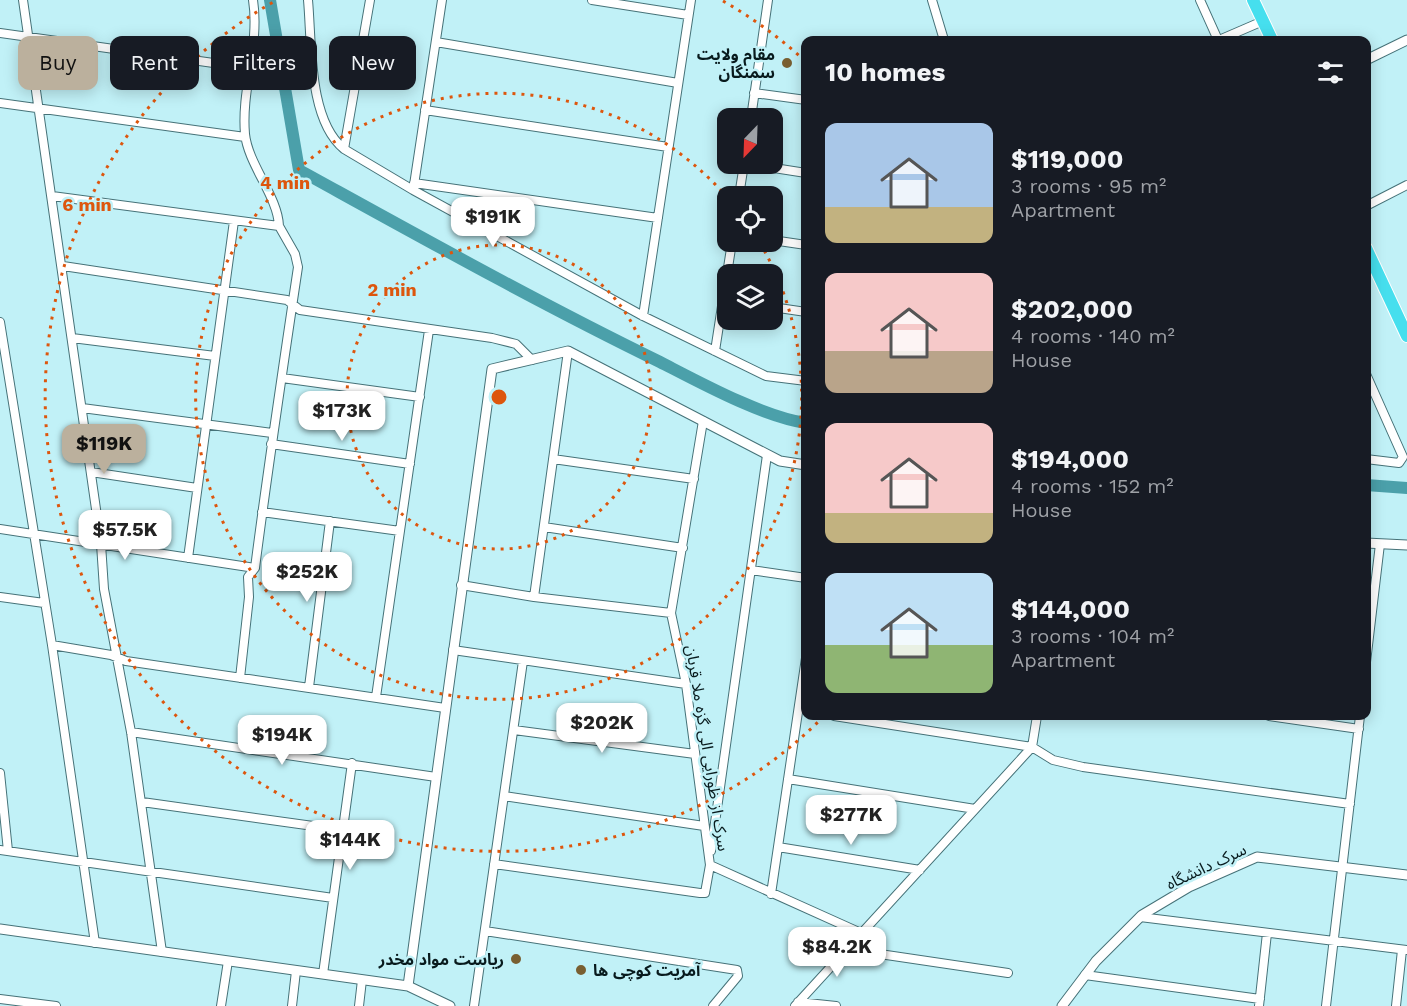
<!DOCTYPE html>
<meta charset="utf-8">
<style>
body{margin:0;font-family:"Work Sans","Noto Sans Arabic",sans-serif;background:#242831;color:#f1f3f6;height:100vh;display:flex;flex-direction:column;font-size:22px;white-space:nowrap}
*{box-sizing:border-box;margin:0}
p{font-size:20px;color:#9ea1a6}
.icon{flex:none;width:33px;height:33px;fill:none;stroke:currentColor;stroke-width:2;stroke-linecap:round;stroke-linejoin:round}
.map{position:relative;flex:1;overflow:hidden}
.sheet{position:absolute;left:801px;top:36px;width:570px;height:684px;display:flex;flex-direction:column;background:#171b24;border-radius:12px;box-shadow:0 3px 15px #0003}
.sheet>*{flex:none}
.top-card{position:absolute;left:18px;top:36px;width:570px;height:54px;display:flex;gap:12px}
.needle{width:39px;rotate:203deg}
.controls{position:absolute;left:717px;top:108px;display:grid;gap:12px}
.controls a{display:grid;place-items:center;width:66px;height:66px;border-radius:12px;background:#171b24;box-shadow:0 3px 15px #0003;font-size:30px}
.price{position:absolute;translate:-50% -51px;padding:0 14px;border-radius:12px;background:#fff;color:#222;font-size:20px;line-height:39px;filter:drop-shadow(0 2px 3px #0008)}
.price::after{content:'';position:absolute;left:50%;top:36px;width:18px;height:14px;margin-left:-9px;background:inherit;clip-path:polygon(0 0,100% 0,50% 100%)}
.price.current{background:#bbb09d;color:#111}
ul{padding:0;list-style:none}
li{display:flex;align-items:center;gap:18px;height:150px;padding:0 24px}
li span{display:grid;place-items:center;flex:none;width:168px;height:120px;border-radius:12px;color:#555}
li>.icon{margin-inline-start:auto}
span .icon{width:72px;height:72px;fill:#fffc;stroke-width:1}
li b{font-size:26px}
h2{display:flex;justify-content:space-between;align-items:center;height:72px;padding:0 24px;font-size:26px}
.tag{padding:0 21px;border-radius:12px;background:#171b24;box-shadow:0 3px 15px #0003;font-size:21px;line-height:54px}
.tag.current{background:#bbb09d;color:#111}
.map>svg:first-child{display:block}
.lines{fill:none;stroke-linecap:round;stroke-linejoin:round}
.river{stroke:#4ba0aa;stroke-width:12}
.minor-casing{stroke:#467278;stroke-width:10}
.tertiary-casing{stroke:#467278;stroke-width:11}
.trunk-casing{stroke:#fff;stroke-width:14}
.minor{stroke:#fff;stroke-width:8}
.tertiary{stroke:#fff;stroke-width:9}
.trunk{stroke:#46dfee;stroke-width:12}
.ring{fill:none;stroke:#dd560d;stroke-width:3;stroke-dasharray:3 6}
.poi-dot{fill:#795f31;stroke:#c1f1f7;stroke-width:2}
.labels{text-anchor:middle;stroke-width:5;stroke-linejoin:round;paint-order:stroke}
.poi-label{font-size:16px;font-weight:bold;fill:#081a1d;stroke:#c1f1f7;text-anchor:end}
.street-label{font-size:16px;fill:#081a1d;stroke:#c1f1f7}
.centre{fill:#dd560d;stroke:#c1f1f7;stroke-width:3}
.ring-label{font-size:18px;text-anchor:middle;font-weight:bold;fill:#dd560d;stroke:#c1f1f7;stroke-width:5;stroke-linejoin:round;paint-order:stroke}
</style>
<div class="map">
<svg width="1407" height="1006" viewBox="0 0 1407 1006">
<rect width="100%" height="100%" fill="#c1f1f7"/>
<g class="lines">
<path class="river" d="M270,0L299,170C419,236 537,302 660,362C699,382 763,417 806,423
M1366,485L1407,488"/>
<defs>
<path id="minor" d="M23,0L101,544L104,589L131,732L162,952
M253,0C260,45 241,89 245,134C248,164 278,197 279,226
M308,0C312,43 308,120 344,149
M370,0L344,149L413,190L643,316L766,376L806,381
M592,0L688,15
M932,0L944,40
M1200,0L1218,40
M0,33L249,68
M1219,40L1263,21
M436,42L678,83
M754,93L806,100
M0,103L245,137
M425,110L668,147
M751,118L768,0
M748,164L806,173
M414,183L658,218
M414,185L442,0
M52,196L279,226L295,254L298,267C283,367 268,467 255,568L248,577L249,597L240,678
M739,196L744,164
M1366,206L1407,185
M772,240L806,245
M63,266L287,300L300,310L492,338L516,344L532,360
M772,307L806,312
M643,316L691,0
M0,322L52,645L95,943
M72,338L215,356
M715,351L732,242
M1366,374L1403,457L1399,463L1366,459
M282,378L420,397
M82,408L272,433
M271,444L410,464
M553,459L694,479
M91,472L197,488
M262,512L400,531
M544,527L683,548
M0,529L255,568
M188,558L234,221
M751,570L806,578
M461,585L534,597L671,613L686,684L710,865L861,933
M0,597L44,603
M534,597L568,351
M671,613L703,421
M52,645L111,655L126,661L445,708
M453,650L686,684
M1366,662L1380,544
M309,687L330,521
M376,697L429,330
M834,716L1032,747L1053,760L1083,767L1350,804
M1269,716L1359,729
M514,730L695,754
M131,732L436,777
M0,773L8,851
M788,779L975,809
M504,796L704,826
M142,802L342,830
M778,847L920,870
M0,850L333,898
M711,851L767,455
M494,864L700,893H705L710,865
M771,894L806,658
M1140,917L1407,950
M485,931L737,970L738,976L713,1006
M846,949L1008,973
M323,974L352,763
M1085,975L1260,999
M0,999L56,1006
M798,1002L836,1006
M221,1006L228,961
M292,1006L296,971
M359,1006L362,980
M474,1006L523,661
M795,1006L1032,747L1037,716
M1259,1006L1267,933
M1326,1006L1360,716
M1396,1006L1402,950"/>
<path id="tertiary" d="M1366,60L1407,40
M1366,543L1407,545
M0,929L408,986L450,1006
M408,986L492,369L568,351L780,461L806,465
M1062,1006L1096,961L1142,915L1189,887L1257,857L1407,875"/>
<path id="trunk" d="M1253,0L1272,40
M1366,248L1407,336"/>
</defs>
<use href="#minor" class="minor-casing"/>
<use href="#tertiary" class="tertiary-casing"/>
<use href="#trunk" class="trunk-casing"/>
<use href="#minor" class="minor"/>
<use href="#tertiary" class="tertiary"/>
<use href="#trunk" class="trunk"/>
</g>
<g class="ring">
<circle cx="499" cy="397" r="152"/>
<path d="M760 243A303 303 0 1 1 726 196"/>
<path d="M824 716A455 455 0 1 1 275 1M723 1A455 455 0 0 1 803 59"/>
</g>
<g class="poi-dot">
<circle cx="787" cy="63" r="6"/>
<circle cx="516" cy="959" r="6"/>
<circle cx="581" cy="970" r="6"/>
</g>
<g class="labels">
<g class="poi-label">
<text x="775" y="60">مقام ولایت<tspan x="775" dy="18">سمنگان</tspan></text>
<text x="504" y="965">ریاست مواد مخدر</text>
<text x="593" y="976" text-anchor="start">آمریت کوچی ها</text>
</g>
<g class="street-label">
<text transform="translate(708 748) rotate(81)" y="6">سرک از ظورایی الی گزه ملا قربان</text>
<text transform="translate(1206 866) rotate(-25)" y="6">سرک دانشگاه</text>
</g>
</g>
<circle cx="499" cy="397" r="9" class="centre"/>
<g class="ring-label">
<text x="285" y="189">4 min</text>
<text x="87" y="211">6 min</text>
<text x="392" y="296">2 min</text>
</g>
</svg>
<div class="controls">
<a><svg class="needle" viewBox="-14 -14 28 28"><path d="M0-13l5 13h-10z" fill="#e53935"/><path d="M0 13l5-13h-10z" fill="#9ea1a6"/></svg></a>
<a><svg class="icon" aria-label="locate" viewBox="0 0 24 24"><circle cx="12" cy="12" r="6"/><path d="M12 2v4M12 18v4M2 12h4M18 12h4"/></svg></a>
<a><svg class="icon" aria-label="layers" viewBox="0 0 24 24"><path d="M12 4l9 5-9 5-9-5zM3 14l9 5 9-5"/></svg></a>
</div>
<b class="price" style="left:493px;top:248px">$191K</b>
<b class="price" style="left:342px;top:442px">$173K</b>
<b class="price current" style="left:104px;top:475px">$119K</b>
<b class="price" style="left:125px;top:561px">$57.5K</b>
<b class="price" style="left:307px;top:603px">$252K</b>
<b class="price" style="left:602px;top:754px">$202K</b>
<b class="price" style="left:282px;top:766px">$194K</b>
<b class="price" style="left:851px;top:846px">$277K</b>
<b class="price" style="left:350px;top:871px">$144K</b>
<b class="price" style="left:837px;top:978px">$84.2K</b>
<div class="top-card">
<a class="tag current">Buy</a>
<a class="tag">Rent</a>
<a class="tag">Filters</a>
<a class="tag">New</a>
</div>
<section class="sheet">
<h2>10 homes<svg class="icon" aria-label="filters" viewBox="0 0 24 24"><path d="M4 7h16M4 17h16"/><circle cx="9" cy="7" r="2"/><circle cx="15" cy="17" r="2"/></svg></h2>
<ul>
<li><span style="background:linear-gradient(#a9c7e8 70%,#c2b280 0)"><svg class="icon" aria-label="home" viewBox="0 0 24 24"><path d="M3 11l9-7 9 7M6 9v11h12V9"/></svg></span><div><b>$119,000</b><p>3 rooms · 95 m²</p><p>Apartment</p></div></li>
<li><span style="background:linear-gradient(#f6c9c9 65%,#b9a48a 0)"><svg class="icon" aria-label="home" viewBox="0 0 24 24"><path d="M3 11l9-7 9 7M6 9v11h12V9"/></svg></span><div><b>$202,000</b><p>4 rooms · 140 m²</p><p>House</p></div></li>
<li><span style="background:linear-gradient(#f6c9c9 75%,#c2b280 0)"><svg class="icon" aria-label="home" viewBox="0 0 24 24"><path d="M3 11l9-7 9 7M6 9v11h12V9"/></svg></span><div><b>$194,000</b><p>4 rooms · 152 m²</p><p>House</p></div></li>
<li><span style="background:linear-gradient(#bfe0f5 60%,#8fb573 0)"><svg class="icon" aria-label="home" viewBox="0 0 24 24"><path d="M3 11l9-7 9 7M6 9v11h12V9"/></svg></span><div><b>$144,000</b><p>3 rooms · 104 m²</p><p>Apartment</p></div></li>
</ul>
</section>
</div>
